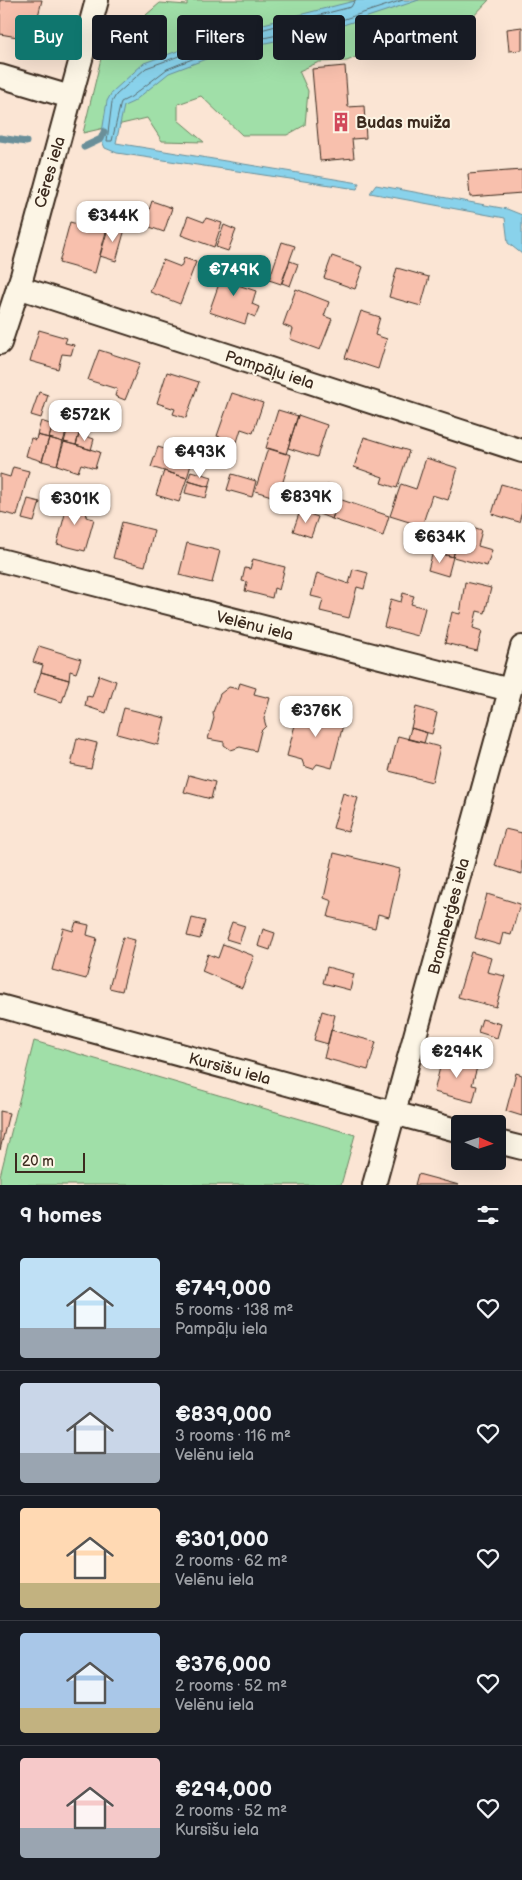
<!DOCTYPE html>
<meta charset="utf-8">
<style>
body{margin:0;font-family:"Balsamiq Sans",sans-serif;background:#20242c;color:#f1f3f6;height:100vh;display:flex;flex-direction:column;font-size:19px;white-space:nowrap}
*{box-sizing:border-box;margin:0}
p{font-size:16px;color:#9ea1a6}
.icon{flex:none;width:28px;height:28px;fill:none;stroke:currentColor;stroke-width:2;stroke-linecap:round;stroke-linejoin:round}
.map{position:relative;height:1185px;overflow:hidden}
.sheet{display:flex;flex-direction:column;background:#171b24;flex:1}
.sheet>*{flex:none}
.guide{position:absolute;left:15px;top:15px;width:492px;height:45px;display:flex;gap:10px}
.needle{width:32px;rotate:93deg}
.controls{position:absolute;left:451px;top:1115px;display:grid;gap:10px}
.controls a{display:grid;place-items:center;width:55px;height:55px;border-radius:5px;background:#171b24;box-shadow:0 5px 20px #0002;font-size:25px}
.scale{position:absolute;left:15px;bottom:12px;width:70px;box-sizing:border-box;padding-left:5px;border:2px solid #3b2a1e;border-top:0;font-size:14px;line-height:18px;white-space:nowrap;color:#3b2a1e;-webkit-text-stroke:4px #fcf5e5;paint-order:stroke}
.price{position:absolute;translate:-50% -42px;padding:0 11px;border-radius:10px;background:#fff;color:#222;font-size:16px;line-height:32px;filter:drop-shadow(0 1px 2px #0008)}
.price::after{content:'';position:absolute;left:50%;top:30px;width:15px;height:11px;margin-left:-8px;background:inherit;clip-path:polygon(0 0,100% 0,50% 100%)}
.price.selected{background:#0f766e;color:#fff}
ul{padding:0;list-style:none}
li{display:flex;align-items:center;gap:15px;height:125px;padding:0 20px}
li+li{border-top:1px solid #363941}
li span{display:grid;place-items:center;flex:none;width:140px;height:100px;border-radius:5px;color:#555}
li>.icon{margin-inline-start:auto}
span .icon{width:60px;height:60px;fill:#fffc;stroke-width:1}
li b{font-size:21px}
h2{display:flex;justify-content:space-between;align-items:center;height:60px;padding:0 20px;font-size:21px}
.tag{padding:0 18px;border-radius:5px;background:#171b24;box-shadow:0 5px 20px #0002;font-size:18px;line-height:45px}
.tag.selected{background:#0f766e;color:#fff}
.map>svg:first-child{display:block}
.green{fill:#a0dfa8;stroke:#6e8463}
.water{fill:#89d2eb;stroke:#6a8f99}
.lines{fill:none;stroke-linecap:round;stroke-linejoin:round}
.shore{stroke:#5a6d70;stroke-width:1}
.stream{stroke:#6a8f99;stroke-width:7}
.building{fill:#f8c0ad;stroke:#3b2a1e}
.minor-casing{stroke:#3b2a1e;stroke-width:26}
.minor{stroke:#fcf5e5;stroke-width:22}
.labels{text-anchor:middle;stroke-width:4;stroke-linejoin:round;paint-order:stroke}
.poi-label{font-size:16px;font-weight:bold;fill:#3b2a1e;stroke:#fcf5e5;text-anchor:start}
.street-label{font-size:16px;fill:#3b2a1e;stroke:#fcf5e5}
</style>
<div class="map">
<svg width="522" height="1185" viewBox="0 0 522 1185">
<rect width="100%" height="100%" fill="#fbe5d4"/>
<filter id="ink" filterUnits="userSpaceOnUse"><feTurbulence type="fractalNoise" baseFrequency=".02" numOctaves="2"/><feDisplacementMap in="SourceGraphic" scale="10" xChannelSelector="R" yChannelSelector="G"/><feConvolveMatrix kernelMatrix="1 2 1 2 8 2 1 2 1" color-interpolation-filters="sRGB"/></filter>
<g filter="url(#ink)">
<path class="green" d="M187,0H489L467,23L446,38L369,51L347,61L319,62L299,71L308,91L305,125L287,135H242L201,96L178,104V120L204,142L162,141L147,118L83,133L104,46L138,42L151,31L146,15L160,3L187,5Z
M34,1041L355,1135L341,1185H0V1176Z"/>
<path class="water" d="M358,0H419L328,30L227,51L169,73L133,102L124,106L116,143L359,183L357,189L117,153L105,148L101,139L107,101L112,92L144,63L228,33Z
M376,185L507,209L522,215V254L508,243L505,218L370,193Z"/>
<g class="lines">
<path class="shore" d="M355,0L351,7L229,38L146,68L116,95L112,102L107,141H112L121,102L131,97L167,69L225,46L326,25L403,0"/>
<path class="stream" d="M0,138L26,142
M84,147L101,139L104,132"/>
</g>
<path class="building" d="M0,0H42L37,20L42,22L35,40L0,34Z
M522,27V50L509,51L507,29Z
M345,66L348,107L364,106L366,138L352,139L354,158L320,161L312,69Z
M522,170V193L470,197L468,174Z
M152,201L172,208L164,232L144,225Z
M188,216L204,222L206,218L222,223L214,247L181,235Z
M70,222L106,232L95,273L59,263Z
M109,225L125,229L116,261L100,256Z
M224,225L236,230L228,251L216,247Z
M282,242L295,246L281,284L269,280Z
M332,256L363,267L355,289L324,278Z
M184,258L196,262L180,304L150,292L163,260L181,267Z
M290,261L298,264L290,286L282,283Z
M226,264L243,270L238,285L256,291L252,304L259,307L255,317L248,314L245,324L209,312Z
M397,268L429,277L421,306L389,297Z
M296,289L329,302L324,316L332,319L320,350L290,339L293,329L283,325Z
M361,311L380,317L375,335L387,339L378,369L345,358Z
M39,330L67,338L65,343L74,345L71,355L62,354L58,369L30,361Z
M99,350L140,363L125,400L115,396L117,389L88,380Z
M167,372L199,382L186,418L173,414L175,409L157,403Z
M39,392L48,395L41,418L31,415Z
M232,393L263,403L253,433L241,429L237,442L217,436Z
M60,402L74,407L63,442L49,438Z
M74,407L86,410L76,445L64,442Z
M278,410L298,416L286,454L266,448Z
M298,415L327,425L317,457L288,448Z
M41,421L53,425L49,438L37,435Z
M79,434L94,439L91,450L76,445Z
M37,435L49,438L42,461L26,456L31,438L36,440Z
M364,437L409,451L397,488L381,483L383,477L354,467Z
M49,438L63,442L57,465L42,461Z
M64,442L100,452L95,468L81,464L78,472L57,465Z
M201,442L214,446L209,461L196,457Z
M158,447L193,458L187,478L151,467Z
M268,448L291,455L278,498L255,491Z
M426,458L458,468L448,500L432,495L422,526L390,516L401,484L416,489Z
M13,467L29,471L17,516L0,512V474L10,477Z
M164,471L187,478L179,502L156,495Z
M191,471L212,477L209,487L188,481Z
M232,474L256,481L252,497L227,490Z
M188,481L209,487L206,498L185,493Z
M501,484L522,490V512L519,522L492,514Z
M327,485L338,488L335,498L339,499L332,519L319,514Z
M28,499L40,502L34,522L22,519Z
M339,499L389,516L383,536L332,519Z
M67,501L88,506L86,517L94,519L85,551L57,544L65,514L61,511L60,505Z
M300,511L318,517L311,537L293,531Z
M122,522L154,530L145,566L113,558Z
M462,524L482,530L478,546L492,550L487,566L453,557Z
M439,530L459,536L453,557L433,551Z
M187,543L220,551L212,583L179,575Z
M433,551L453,557L448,576L428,570Z
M253,559L285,567L279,590L274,588L272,598L245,591L247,582L242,581L245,568L250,569Z
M353,569L368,573L364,589L357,587L349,618L320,611L323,599L311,596L317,573L349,584Z
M465,582L491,588L485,613L477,611L473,628L482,631L477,651L445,643L452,612L460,614Z
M403,593L414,596L411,604L425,608L418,636L384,627L391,599L401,602Z
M39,646L81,659L76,673L70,671L69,680L41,672L43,665L33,662Z
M41,672L69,680L62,702L34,693Z
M99,675L116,681L106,713L85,706L87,696L92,697Z
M240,683L256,688L254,694L270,698L264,719L266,726L261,731L256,751L240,747L231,750L224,745V742L208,739L214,718L213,712L220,694L229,687L238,689Z
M316,704L332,708L330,718L344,721L332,768L317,764L313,769L304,766L302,760L287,756L299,709L314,713Z
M416,707L437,713L432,734L411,728Z
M124,708L165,718L158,745L117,734Z
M411,728L427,733L424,743L408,739Z
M398,736L440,747L432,782L389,771Z
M77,738L97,743L91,769L71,765Z
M189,775L215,782L211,799L184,792Z
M343,793L358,798L348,832L333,828Z
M505,829L522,833V874L495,866Z
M334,853L400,869L389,917L378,914L375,928L328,917L332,901L324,898Z
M487,894L520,904L511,935L503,933L500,945L475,938Z
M192,918L205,921L200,939L187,936Z
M76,922L89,925L87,935L97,938L86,979L52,970L63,928L73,931Z
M232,922L245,926L239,943L226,939Z
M263,929L275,933L270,950L258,946Z
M123,937L135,940L122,991L109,988Z
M223,944L254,956L242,988L202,971L208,954L218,958Z
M471,952L491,958L487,972L505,976L496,1007L458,997Z
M327,967L354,974L350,990L323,983Z
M322,1011L335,1015L328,1044L314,1040Z
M482,1019L501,1024L497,1038L478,1032Z
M331,1030L376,1042L368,1070L324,1058Z
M443,1055L478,1064L472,1085L477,1086L473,1102L434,1092Z
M516,1073L522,1075V1116L506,1111Z
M0,1111L9,1113L0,1150Z
M418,1174L459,1185H415Z"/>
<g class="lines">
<defs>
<path id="minor" d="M0,76L70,97
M18,287L522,451
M0,343L22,276L97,0
M0,560L510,690
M0,1006L460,1131
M498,1142L522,1148
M374,1185L522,647"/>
</defs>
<use href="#minor" class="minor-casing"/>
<use href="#minor" class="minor"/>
</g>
</g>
<defs>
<symbol id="building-bare" viewBox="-9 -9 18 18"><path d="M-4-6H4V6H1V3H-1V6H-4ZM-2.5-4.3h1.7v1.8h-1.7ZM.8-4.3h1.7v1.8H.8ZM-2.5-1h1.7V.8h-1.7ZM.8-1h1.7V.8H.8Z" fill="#d1495b" stroke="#fcf5e5" stroke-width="2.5" paint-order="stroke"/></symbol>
</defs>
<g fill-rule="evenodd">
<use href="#building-bare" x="327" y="108" width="28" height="28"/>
</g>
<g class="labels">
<g class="poi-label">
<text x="356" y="128">Budas muiža</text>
</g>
<g class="street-label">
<text transform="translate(49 172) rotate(-74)" y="6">Cēres iela</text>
<text transform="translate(270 369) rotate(18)" y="6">Pampāļu iela</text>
<text transform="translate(255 625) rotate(14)" y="6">Velēnu iela</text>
<text transform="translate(448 916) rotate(-75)" y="6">Bramberģes iela</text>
<text transform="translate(230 1068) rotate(15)" y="6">Kursīšu iela</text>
</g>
</g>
</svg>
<div class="controls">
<a><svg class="needle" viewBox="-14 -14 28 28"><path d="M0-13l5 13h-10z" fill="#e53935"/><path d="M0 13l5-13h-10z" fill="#9ea1a6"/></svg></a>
</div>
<div class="scale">20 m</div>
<b class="price" style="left:113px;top:243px">€344K</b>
<b class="price selected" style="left:234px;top:297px">€749K</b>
<b class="price" style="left:85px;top:442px">€572K</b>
<b class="price" style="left:200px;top:479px">€493K</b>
<b class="price" style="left:306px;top:524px">€839K</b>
<b class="price" style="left:75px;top:526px">€301K</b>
<b class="price" style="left:440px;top:564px">€634K</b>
<b class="price" style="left:316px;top:738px">€376K</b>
<b class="price" style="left:457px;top:1079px">€294K</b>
<div class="guide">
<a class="tag selected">Buy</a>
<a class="tag">Rent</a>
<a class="tag">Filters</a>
<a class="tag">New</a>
<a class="tag">Apartment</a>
</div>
</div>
<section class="sheet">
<h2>9 homes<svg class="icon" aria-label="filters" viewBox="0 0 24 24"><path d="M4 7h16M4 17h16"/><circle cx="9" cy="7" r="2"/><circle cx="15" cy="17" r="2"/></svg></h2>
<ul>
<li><span style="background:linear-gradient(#bfe0f5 70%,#9aa5b1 0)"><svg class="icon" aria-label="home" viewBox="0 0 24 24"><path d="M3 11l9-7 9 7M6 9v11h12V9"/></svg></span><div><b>€749,000</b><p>5 rooms · 138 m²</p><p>Pampāļu iela</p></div><svg class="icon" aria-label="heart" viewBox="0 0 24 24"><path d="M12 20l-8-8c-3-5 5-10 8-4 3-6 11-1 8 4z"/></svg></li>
<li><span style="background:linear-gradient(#c9d6e8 70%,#9aa5b1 0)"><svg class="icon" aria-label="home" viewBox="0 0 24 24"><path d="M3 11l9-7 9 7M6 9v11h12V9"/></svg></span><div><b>€839,000</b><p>3 rooms · 116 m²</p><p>Velēnu iela</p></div><svg class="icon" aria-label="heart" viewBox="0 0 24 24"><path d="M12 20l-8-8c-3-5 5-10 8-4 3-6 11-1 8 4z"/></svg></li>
<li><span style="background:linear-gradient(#ffd9b3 75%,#c2b280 0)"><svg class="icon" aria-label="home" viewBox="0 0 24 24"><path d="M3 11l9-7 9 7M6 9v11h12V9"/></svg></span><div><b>€301,000</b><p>2 rooms · 62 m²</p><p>Velēnu iela</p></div><svg class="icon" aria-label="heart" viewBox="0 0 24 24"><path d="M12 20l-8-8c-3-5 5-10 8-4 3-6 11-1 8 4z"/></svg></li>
<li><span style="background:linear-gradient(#a9c7e8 75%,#c2b280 0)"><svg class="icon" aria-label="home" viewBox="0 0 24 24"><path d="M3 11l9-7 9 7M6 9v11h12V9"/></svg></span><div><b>€376,000</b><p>2 rooms · 52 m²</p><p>Velēnu iela</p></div><svg class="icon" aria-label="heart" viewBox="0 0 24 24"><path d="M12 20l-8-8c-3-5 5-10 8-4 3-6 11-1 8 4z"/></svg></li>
<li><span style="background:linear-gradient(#f6c9c9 70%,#9aa5b1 0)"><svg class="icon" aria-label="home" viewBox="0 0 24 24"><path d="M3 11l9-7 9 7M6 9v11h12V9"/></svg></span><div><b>€294,000</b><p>2 rooms · 52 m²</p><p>Kursīšu iela</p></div><svg class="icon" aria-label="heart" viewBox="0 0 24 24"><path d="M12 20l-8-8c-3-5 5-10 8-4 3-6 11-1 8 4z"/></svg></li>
</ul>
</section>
